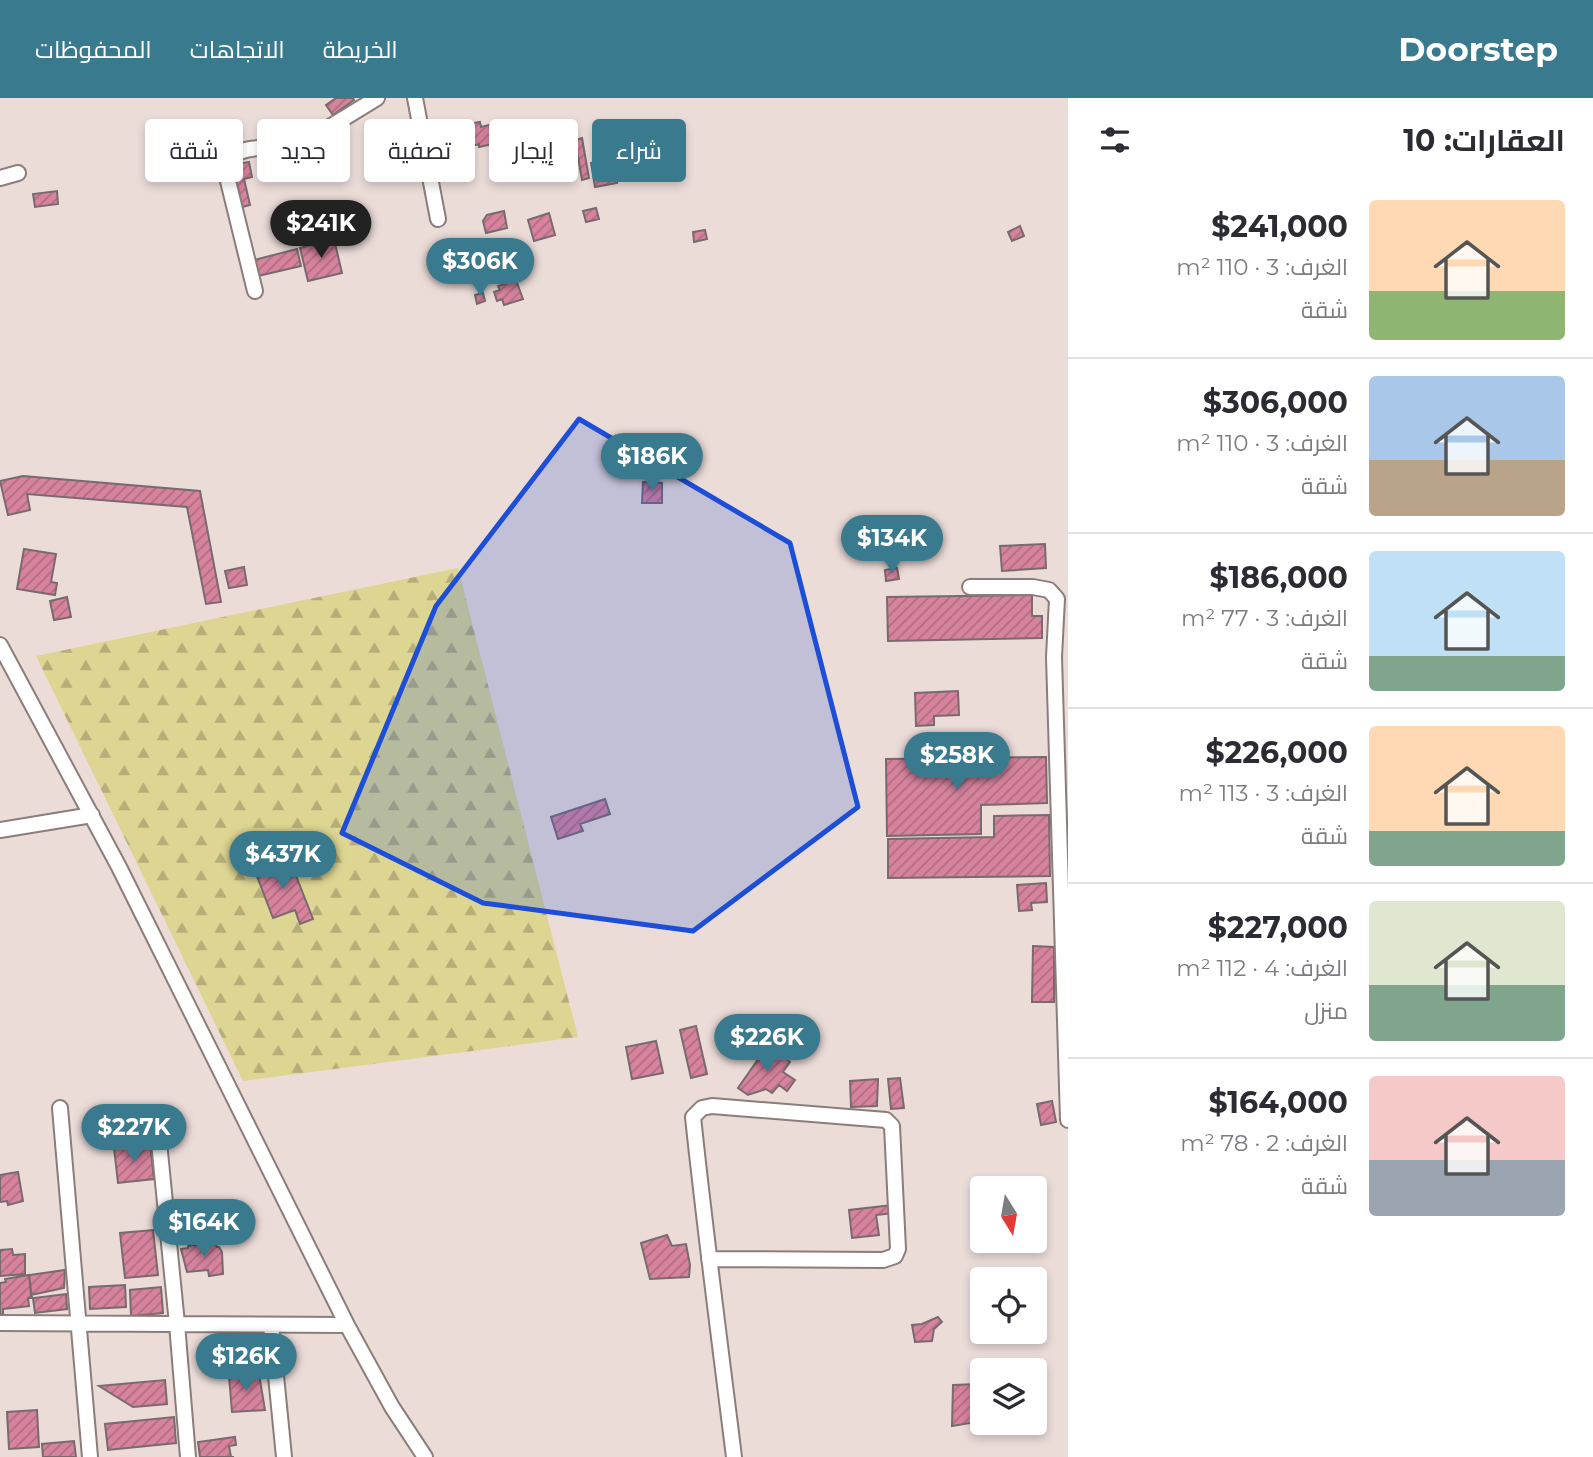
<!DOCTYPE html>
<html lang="ar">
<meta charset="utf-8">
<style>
body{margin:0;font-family:Montserrat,Cairo,sans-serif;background:#f2f2f3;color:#2b2b33;direction:rtl;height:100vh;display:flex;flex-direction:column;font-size:26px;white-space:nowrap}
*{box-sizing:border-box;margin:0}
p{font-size:23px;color:#7c7c81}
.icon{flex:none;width:38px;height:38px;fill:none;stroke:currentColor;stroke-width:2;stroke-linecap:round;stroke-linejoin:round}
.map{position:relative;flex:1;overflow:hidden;direction:ltr}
.sheet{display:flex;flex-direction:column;background:#fff;width:525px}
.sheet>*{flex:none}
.guide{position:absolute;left:21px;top:21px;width:665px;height:63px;direction:rtl;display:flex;gap:14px}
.needle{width:46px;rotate:169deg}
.controls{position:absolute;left:970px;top:1078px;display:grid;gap:14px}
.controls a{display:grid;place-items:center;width:77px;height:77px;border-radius:7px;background:#fff;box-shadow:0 4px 10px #0003;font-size:35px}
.price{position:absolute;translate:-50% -60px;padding:0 16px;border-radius:24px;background:#3a7a8e;color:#fff;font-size:23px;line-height:46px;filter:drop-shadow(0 2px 4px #0008)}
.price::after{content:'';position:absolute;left:50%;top:42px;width:21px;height:16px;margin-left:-10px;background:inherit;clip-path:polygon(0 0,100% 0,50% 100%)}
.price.selected{background:#222;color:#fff}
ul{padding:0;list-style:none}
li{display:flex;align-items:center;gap:21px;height:175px;padding:0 28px}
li+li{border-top:2px solid #e1e1e2}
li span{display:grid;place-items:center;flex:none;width:196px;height:140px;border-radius:7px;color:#555}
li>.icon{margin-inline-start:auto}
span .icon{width:84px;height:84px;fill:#fffc;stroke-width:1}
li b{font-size:30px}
h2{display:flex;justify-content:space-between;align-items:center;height:84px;padding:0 28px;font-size:30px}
.tag{padding:0 24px;border-radius:7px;background:#fff;box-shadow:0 4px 10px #0003;font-size:24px;line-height:63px}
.tag.selected{background:#3a7a8e;color:#fff}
header{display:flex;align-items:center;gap:42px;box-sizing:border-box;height:98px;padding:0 35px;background:#3a7a8e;color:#fff}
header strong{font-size:33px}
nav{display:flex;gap:38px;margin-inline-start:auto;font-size:24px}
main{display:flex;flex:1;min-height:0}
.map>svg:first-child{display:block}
.forest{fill:url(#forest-firs)}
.building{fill:url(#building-hatch);stroke:#786a6e;stroke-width:2}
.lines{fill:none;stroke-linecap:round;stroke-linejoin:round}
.street-casing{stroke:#8b7d79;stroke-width:18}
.street{stroke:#fff;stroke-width:14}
.marked{fill:#1d4ed8;fill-opacity:0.2;stroke:#1d4ed8;stroke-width:5;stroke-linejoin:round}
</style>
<header>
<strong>Doorstep</strong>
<nav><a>الخريطة</a><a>الاتجاهات</a><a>المحفوظات</a></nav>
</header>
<main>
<section class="sheet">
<h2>العقارات: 10<svg class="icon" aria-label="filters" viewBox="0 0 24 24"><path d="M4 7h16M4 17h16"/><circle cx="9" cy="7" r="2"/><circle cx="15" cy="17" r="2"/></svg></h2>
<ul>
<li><span style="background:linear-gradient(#ffd9b3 65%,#8fb573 0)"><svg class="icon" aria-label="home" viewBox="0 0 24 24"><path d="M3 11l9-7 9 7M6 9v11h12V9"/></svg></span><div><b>$241,000</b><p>الغرف: 3 · 110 m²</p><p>شقة</p></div></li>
<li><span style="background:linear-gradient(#a9c7e8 60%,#b9a48a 0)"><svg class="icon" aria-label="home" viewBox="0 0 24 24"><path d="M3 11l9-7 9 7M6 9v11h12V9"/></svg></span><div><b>$306,000</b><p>الغرف: 3 · 110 m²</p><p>شقة</p></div></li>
<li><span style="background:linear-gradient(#bfe0f5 75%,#7fa58c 0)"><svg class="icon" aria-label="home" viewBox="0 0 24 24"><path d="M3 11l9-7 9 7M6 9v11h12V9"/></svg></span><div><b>$186,000</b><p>الغرف: 3 · 77 m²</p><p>شقة</p></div></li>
<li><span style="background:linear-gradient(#ffd9b3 75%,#7fa58c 0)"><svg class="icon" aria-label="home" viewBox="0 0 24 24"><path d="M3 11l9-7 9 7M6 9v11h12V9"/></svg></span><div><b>$226,000</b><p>الغرف: 3 · 113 m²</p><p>شقة</p></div></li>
<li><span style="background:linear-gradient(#dfe7d0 60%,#7fa58c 0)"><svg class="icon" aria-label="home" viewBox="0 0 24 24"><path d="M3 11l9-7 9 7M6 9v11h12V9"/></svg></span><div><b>$227,000</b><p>الغرف: 4 · 112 m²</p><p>منزل</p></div></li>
<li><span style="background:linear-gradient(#f6c9c9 60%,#9aa5b1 0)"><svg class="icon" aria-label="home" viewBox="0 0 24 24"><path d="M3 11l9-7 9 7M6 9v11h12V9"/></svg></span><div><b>$164,000</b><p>الغرف: 2 · 78 m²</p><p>شقة</p></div></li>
</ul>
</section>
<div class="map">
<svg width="1068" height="1359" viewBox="0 0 1068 1359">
<defs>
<pattern id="forest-firs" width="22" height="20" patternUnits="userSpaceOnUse" patternTransform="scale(1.75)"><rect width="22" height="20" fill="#ddd592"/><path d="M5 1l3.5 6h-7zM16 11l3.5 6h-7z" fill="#b5ae78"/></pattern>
<pattern id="building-hatch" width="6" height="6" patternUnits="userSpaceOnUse" patternTransform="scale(1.75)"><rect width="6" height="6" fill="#d7839e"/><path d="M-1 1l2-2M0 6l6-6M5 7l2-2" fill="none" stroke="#b06c82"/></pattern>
</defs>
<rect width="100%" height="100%" fill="#ebdcd8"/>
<path class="forest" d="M458,470L578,939L243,983L36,558Z"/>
<path class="building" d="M336,0H353L354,2L333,17L326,7Z
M480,24L481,29L489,27L493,46L479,49V46L472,48L468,26Z
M441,40L445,58L435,60L431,42Z
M582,40L589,80L582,82L575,42Z
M613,60L617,85L595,89L591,65Z
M249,64L252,79L244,81L250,107L242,109L233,67Z
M57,93L58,106L35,109L33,96Z
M596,110L599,121L586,124L583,113Z
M504,113L507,130L486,135L483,123L487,117Z
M549,115L555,137L534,143L528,122Z
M1020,128L1024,138L1012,143L1008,134Z
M705,132L707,141L694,144L693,134Z
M334,141L342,175L308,183L300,150Z
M297,151L301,168L258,178L254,162Z
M516,182L523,201L504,207L502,201L497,203L494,194L500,192L498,188Z
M483,195L485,203L477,206L475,197Z
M23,378L200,393L221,504L206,506L187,409L27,396L30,412L8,417L0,383Z
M643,384L662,385V405H642Z
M1045,446L1046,470L1002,473L1000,448Z
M24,451L56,456L51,484L57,485L55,497L17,491Z
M244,469L247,487L229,490L225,473Z
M897,470L899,481L886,483L885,472Z
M1032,497V518H1042V540L888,543L887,499Z
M67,499L71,519L54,522L50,503Z
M958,593L959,617L934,618V627L916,628L915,595Z
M1046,659L1047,705L981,707V736L887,738L886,661Z
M605,701L610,716L580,726L583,733L558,741L551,719Z
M1049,717L1050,778L888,780V741L994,739V718Z
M289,760L313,821L300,826L295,812L273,820L255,773Z
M1046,785L1047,804L1031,805L1032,812L1019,813L1017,787Z
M1033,848L1054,849V904H1032Z
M696,928L707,976L691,980L680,932Z
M656,943L663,975L632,981L626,949Z
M768,947L790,964L783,974L795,982L787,993L779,987L772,995L766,991L748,997L738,990Z
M900,980L904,1010L891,1011L888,981Z
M878,981L877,1008L851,1009L850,983Z
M1052,1003L1056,1024L1041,1027L1037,1006Z
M150,1046L154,1081L118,1085L114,1050Z
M18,1074L23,1103L8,1107L7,1103L0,1104V1077Z
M892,1107L893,1115L876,1117L879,1137L852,1140L849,1112Z
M153,1132L158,1177L125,1180L120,1135Z
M667,1137L672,1148L686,1146L690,1167L689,1179L650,1181L641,1145Z
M216,1144L217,1149H219L222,1154L223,1176L209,1178L208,1172L187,1174L181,1151L188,1150V1148Z
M12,1151L13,1157L25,1156V1176L0,1178V1152Z
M65,1172L64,1190L31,1197L29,1177Z
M29,1177L32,1199L28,1200L29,1208L3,1211V1217H0V1185L6,1184L5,1181Z
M125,1187L126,1209L90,1211L89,1189Z
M161,1189L163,1215L131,1218L130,1192Z
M66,1196L67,1211L35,1215L33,1200Z
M938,1219L942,1224L934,1231L932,1243L915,1244L912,1227L922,1226Z
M252,1239L253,1247H256V1265L233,1269L229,1242Z
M259,1276L265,1312L232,1314L229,1278Z
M165,1282L167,1306L133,1309L99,1288Z
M978,1286L981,1313L974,1318L976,1324L952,1328L953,1287Z
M37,1312L39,1349L9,1351L7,1314Z
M174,1319L176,1345L108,1352L105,1326Z
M235,1339L236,1347L229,1348L231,1359H234H200L198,1344Z
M74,1343L76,1359H43L42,1346Z"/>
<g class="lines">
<defs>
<path id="street" d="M415,0L438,121
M0,80L18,75
M255,193L228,83C224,36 271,56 302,46L377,0
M970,489H1033L1049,492L1057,501L1054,559L1068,1022
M0,547L119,769L347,1227L392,1309L425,1359
M0,732L92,717
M60,1010L90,1359
M158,1034L177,1226L188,1359
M709,1161L883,1162L895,1158L898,1151L892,1028L886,1022L712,1008L702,1010L693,1019C705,1133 720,1246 734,1359
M0,1225L347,1227
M271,1227L284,1359"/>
</defs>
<use href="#street" class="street-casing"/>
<use href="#street" class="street"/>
</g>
<path class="marked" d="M579,321L790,445L858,709L693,833L483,805L342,735L436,508Z"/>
</svg>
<div class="controls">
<a><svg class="needle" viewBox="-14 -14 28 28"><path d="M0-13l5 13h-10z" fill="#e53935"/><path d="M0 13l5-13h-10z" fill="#7c7c81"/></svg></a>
<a><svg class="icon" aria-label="locate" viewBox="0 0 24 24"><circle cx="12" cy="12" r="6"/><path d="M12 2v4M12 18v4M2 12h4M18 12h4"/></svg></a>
<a><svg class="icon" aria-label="layers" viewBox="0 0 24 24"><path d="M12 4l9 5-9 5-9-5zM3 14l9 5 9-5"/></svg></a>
</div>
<b class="price selected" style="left:321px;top:162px">$241K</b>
<b class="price" style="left:480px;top:200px">$306K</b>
<b class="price" style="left:652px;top:395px">$186K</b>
<b class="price" style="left:892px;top:477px">$134K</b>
<b class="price" style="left:957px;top:694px">$258K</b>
<b class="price" style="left:283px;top:793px">$437K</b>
<b class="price" style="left:767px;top:976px">$226K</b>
<b class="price" style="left:134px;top:1066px">$227K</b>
<b class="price" style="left:204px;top:1161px">$164K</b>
<b class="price" style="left:246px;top:1295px">$126K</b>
<div class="guide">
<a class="tag selected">شراء</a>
<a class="tag">إيجار</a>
<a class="tag">تصفية</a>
<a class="tag">جديد</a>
<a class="tag">شقة</a>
</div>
</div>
</main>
